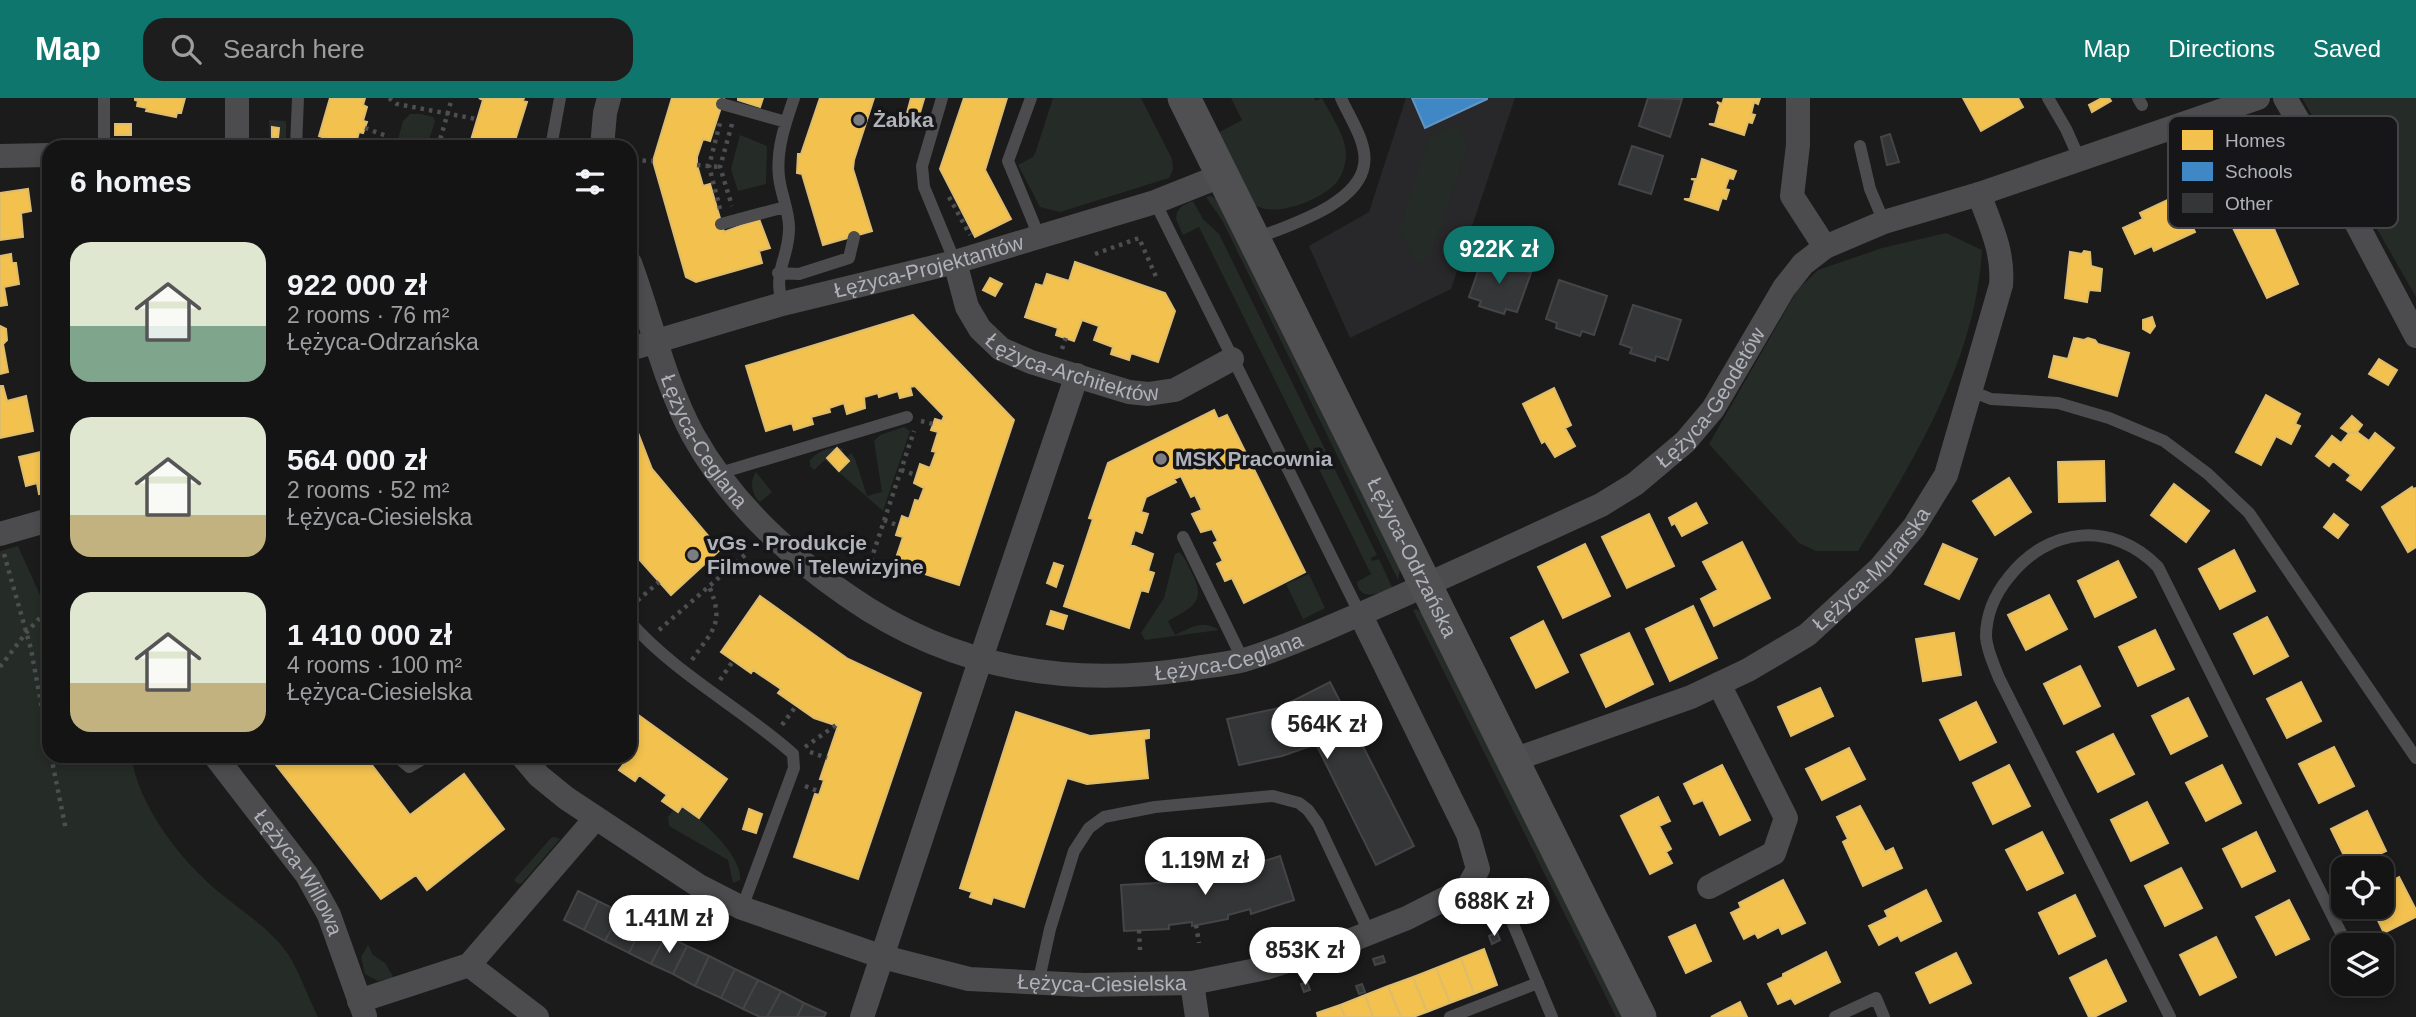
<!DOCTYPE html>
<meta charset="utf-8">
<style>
body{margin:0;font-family:Helvetica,sans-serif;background:#1d1d1e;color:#f1f3f6;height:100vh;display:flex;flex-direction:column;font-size:26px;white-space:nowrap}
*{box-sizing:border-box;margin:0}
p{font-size:23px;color:#9d9ea0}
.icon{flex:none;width:38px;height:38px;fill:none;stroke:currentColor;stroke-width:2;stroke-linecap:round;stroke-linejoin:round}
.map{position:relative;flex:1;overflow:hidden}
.details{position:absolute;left:42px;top:42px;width:595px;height:623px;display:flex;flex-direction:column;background:#141415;border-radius:21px;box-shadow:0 4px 10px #0003,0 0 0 2px #333334}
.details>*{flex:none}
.tools{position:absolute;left:2331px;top:758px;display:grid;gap:14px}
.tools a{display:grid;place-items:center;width:63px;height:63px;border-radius:14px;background:#141415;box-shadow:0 4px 10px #0003,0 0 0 2px #333334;font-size:35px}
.price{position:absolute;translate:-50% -60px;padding:0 16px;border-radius:24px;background:#fff;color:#222;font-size:23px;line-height:46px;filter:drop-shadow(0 2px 4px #0008)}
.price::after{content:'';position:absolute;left:50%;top:42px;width:21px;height:16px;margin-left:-10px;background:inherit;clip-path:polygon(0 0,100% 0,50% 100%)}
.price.active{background:#0f766e;color:#fff}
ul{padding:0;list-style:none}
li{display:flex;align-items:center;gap:21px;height:175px;padding:0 28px}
li span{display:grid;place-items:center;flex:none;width:196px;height:140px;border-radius:21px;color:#555}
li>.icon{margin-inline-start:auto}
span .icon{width:84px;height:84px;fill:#fffc;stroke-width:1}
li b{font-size:30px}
h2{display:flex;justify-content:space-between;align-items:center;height:84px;padding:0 28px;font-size:30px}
header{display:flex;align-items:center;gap:42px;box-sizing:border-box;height:98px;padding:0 35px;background:#0f766e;color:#fff}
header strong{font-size:33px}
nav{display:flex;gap:38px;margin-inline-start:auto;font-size:24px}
.search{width:490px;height:63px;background:#1d1d1e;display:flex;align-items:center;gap:18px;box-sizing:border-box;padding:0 24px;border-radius:21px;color:#9d9ea0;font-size:26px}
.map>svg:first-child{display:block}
.built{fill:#28282a}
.green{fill:#252b26}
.homes{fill:#f2c14e;stroke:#debc6e;stroke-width:2}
.schools{fill:#3f88c5;stroke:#6195c2;stroke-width:2}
.building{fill:#353637;stroke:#454548;stroke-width:2}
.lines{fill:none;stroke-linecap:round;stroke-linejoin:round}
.path{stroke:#4d4e50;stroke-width:4.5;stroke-dasharray:3.5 5;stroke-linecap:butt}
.lane{stroke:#4c4c4e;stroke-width:12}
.street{stroke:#4c4c4e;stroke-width:24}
.secondary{stroke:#505053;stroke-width:33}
.poi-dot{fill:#7b7d83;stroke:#161517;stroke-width:2.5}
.labels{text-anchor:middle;stroke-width:7;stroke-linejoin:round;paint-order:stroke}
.poi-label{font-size:21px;font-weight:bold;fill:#afb2ba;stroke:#161517;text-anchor:start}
.street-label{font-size:21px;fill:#afb2ba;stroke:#161517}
.key{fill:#161517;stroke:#444448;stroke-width:2}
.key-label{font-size:19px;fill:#afb2ba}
</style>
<header>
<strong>Map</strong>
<div class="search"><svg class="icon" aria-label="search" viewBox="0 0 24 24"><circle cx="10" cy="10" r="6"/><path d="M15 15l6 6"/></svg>Search here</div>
<nav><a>Map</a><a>Directions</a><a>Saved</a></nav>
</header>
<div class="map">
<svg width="2416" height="919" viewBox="0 0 2416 919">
<rect width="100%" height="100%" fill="#1b1b1c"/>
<path class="built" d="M1406,0H1515L1451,191L1350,240L1309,148L1369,114Z"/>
<path class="green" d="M1053,0H1141L1172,61L1173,72L1169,80L1060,114L1040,109L1018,67L1033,59L1036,53Z
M1231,0H1314L1316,3L1322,0C1331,18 1347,39 1346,59C1345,68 1342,78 1337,84C1322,102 1269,124 1250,103C1241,93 1223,51 1216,36L1242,22Z
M2302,0H2416V199Z
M410,16H421L433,19L435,23L427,49H396L403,23Z
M269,22L286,23V49H270Z
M1457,27L1468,49L1430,158L1417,167L1399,132L1429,39Z
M740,37L767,48L766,86L738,93L731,71Z
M1211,98L1219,102L1400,471L1398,482L1222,122L1206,99Z
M1193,103L1203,121L1219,136L1377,457L1371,460L1372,463L1379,461L1392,489C1379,496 1360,504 1357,484L1371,476L1199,129L1183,137L1176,121L1177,114L1182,108Z
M1946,135L1982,152C1976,262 1914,362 1858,453H1816L1799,445L1709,346L1798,191L1818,172L1882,150Z
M904,329L910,333L883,413L825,362L814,372L810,368V362C818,353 832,347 844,351L840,354L837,351L827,360L839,372L848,364L846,360L851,355L855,361L867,398L882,394L874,343L880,337Z
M756,374L772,394L760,404C752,398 749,383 756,374Z
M18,448L49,517V658H131C139,709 181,763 220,795C243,814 271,831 288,856C300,875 308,899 318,919H0V453Z
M1179,454C1185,459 1187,466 1191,473C1207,504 1194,508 1168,523L1175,537C1191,530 1202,521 1219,532L1145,542L1141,535L1164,500L1175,456Z
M1309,476L1325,510L1303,521L1286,486Z
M1416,511L1425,516L1627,919H1616L1413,512Z
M682,708C701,721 743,758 740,782L733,785L728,762L669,728L668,719L674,711L678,714Z
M555,739L560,741L522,785L518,786L514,782L551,740Z
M368,847L373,857L385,865L394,880L378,883L365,876L361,859Z"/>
<path class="homes" d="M135,0H185L181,15H177L176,19L146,13L147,10L137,8L138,3L135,2Z
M330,0H365L363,7L367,9L363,23L367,24L363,35L359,34L355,49L319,38Z
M524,0L523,3L527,4L513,49H495L471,42L483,2L479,0Z
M672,0H724L710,43L703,41L697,59V67L703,88L710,86L724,134L759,121L770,150L759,153L762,165L696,184L686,179L653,63Z
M738,0H763L760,9L738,2Z
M820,0H874L854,62L853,71L872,133L823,147L802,76L797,75L798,56H801Z
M911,0L924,1L919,18L907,15Z
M964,0H1007L985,72L1011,121L975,139L940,71Z
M1724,0H1760L1758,6L1754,4L1751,16L1755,17L1752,25L1748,24L1744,37L1709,26H1715L1720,7L1717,4L1722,6Z
M1963,0H2018L2023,9L1981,33Z
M2102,0H2109L2111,3L2092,14L2089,7Z
M115,26H131V37H115Z
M272,29L279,30L278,40L272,39Z
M1702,61L1736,73L1733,81L1729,80L1725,91L1729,92L1726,101L1722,100L1718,112L1684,101H1690L1695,82L1691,81H1697Z
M2241,90L2245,99L2252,101L2264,95L2274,114L2268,117L2298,186L2267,200L2219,101Z
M28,91L31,113L21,115L23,139L0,142V95Z
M2178,97L2195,134L2154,153L2152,148L2135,156L2123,130L2143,121L2140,115Z
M2084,153L2090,154L2091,168L2102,171L2100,193L2089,192L2087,204L2065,200L2070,154L2082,156Z
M11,156L12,165H16L19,186L4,189L7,207L0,208V158Z
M1075,164L1165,195L1175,213L1158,264L1131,255L1129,262L1111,256L1113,249L1094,242L1099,228L1082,222L1074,243L1056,237L1058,230L1025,219L1036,186L1043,188L1047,176L1069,183Z
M990,180L1002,186L995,198L983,192Z
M913,217L1014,322L959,487L894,466L903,439L896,437L902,418L909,421L915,402L919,403L924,390L914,385L920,366L930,370L936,354L932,353L938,334L931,332L935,321L942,323L944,318L915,288L910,289L912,297L900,300L898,293L879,299L878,295L864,299L865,310L847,316L844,305L829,310L830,314L811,319L813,326L794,332L792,325L766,333L746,268Z
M2152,219L2155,228L2150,235L2143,231V222Z
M0,228L6,231L7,242L3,246L8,274L0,276Z
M2074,240L2084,242L2088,240L2095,242L2098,246L2129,255L2117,298L2049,279L2054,258L2068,261Z
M2379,261L2397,272L2388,287L2369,276Z
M49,282V298H48L44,291Z
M0,288H3L7,303L26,298L33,333L0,340Z
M1554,290L1571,327L1565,330L1575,348L1555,359L1545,343L1542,345L1523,306Z
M2266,297L2300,316L2295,326L2300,328L2291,346L2276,338L2261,367L2236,354Z
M1214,312L1218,321L1227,317L1305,474L1244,505L1232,480L1225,483L1217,466L1223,463L1214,445L1218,443L1212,431L1201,434L1192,416L1202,412L1195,397L1191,399L1181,378L1174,381L1176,384L1146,399L1141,414L1148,416L1145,426L1142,435L1135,432L1130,448H1134L1153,456L1148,473L1154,475L1148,494L1141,492L1129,530L1064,508L1093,421L1089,420L1108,365Z
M630,314L652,371L720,452L671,497L630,451Z
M2352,318L2362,327L2357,334L2349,335L2341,330Z
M2357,334L2369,343L2375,335L2394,350L2361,392L2347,382L2351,377L2333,363L2329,368L2316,358L2332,338L2341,345L2349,335Z
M837,350L849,363L839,373L827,360Z
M49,352V394L39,396L37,385L26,388L19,359Z
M2104,363L2105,403L2059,404L2058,364Z
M2009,380L2031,414L1995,437L1973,403Z
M2174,386L2209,413L2186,444L2151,417Z
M2412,389L2413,391L2416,390V449L2408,454L2382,409Z
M1696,405L1707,425L1682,438L1675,425L1672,427L1669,420Z
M1649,416L1674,468L1627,490L1602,439Z
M2334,416L2348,427L2338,440L2324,429Z
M1742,444L1770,500L1714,528L1701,501L1718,492L1703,464Z
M1585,446L1610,498L1563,520L1538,469Z
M1943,446L1977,461L1959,501L1925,486Z
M2234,452L2255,493L2220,511L2199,471Z
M2118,463L2136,499L2095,519L2078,483Z
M1054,465L1063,468L1056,489L1047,485Z
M2049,497L2067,531L2026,552L2008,517Z
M760,498L848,561L921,595L858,781L794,759L815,696L819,697L824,682L820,681L838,628L814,620L778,595L781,591L753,572L751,575L721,554Z
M1693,508L1717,560L1670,583L1646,531Z
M1051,513L1067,518L1063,531L1047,526Z
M2267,519L2288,558L2254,576L2234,536Z
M1543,523L1568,574L1536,590L1511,540Z
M2155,532L2174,571L2138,588L2119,549Z
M1629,535L1653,586L1606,609L1581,557Z
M1954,535L1961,577L1923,583L1916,541Z
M2080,568L2100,608L2064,626L2044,586Z
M2301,584L2321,623L2287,640L2267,601Z
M1820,590L1833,618L1791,638L1778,609Z
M2188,600L2207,638L2171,656L2152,618Z
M1976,604L1996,644L1960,662L1940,622Z
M630,611L727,681L699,720L682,708L678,714L662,703L667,697L639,677L635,683L619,672L626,663L619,658H630Z
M1016,614L1090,638L1149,632V640L1144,641L1148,680L1087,686L1067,680L1024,809L993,799L991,806L970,799L972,794L960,790Z
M2113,636L2134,676L2098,694L2077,654Z
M2334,649L2354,688L2319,705L2299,666Z
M1849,650L1865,681L1822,702L1806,671Z
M269,658H365L410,717L464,676L504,731L427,792L416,777L381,801Z
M1722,667L1750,722L1720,737L1703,702L1694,706L1684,686Z
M2009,667L2030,708L1993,726L1973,685Z
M2222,667L2241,705L2206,723L2186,685Z
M1658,699L1670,723L1659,728L1671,751L1666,754L1672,765L1650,776L1621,718Z
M2147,704L2168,745L2131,763L2111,722Z
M1860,708L1885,754L1893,750L1902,770L1863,788L1843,744L1848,741L1837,719Z
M749,711L762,716L756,735L743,731Z
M2367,713L2386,753L2350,770L2331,731Z
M2042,734L2063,775L2027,792L2006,752Z
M2256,734L2275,773L2242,789L2223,751Z
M2181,770L2202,810L2165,828L2145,788Z
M2399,779L2416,812V819L2384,835L2371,808H2382V788Z
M1783,782L1805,825L1782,836L1779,829L1758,840L1755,835L1744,841L1731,815L1741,810L1739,805Z
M1926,792L1941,823L1901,843L1898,837L1879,847L1869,828L1888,819L1885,813Z
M2075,797L2095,838L2059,856L2039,815Z
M2289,802L2309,841L2276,857L2256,819Z
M1695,827L1711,863L1686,875L1669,839Z
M2216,839L2236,879L2200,897L2180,857Z
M1484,851L1497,887L1474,896L1461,860Z
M1826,854L1840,884L1795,906L1791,900L1778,906L1768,886L1783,879V876Z
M1956,855L1971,885L1930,905L1916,875Z
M1461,860L1474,896L1450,905L1436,870Z
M2106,862L2126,903L2094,919H2089L2070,880Z
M1436,870L1450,905L1427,914L1413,879Z
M1413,879L1427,914L1413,919H1401L1388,888Z
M1388,888L1401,919H1373L1365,897Z
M1365,897L1373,919H1345L1340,907Z
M1740,904L1747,919H1711Z
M1340,907L1345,919H1318L1317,915Z"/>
<path class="schools" d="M1412,0H1487V1L1425,30Z"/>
<path class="building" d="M1648,0L1682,1L1670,39L1639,28Z
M1890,36L1899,64L1887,67L1881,39Z
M1632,48L1663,58L1651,96L1619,86Z
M1483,159L1531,175L1517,214L1506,211L1504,216L1479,208L1481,203L1469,199Z
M1559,182L1607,198L1594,237L1582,233L1580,238L1556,230L1557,225L1546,221Z
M1633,207L1681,222L1668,262L1656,258L1655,263L1630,255L1632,250L1620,246Z
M1330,584L1414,748L1376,767L1316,646L1282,658L1239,667L1227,621L1279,610Z
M1280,758L1294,802L1251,816L1250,811L1228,817V821L1192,828V824L1169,827V831L1124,833L1121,787L1176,784L1227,775Z
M578,793L598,803L584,832L564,822Z
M598,803L620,814L605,843L584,832Z
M620,814L643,826L629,855L605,843Z
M643,826L666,837L651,866L629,855Z
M1497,834L1500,842L1492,846L1489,838Z
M666,837L687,848L673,876L651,866Z
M687,848L709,858L695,888L673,876Z
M709,858L735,871L721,900L695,888Z
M1383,858L1385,864L1375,867L1373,861Z
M735,871L758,882L743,911L721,900Z
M758,882L781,893L767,919H760L743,911Z
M1307,884L1310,892L1304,894L1301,886Z
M1362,886L1365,894L1359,896L1356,888Z
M781,893L804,905L797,919H767Z
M804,905L826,915L824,919H797Z"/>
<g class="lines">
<path class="path" d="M389,0L397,6L476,21
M732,26L720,69L732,108
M365,30L389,39
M438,49L452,0
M634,62L653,63
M697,67L720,69
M949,99L970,137
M720,111L709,68L721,21
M1095,156L1139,140L1157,181
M1062,251L1066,240
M921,323L933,326
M901,372L916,377
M884,422L899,428
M4,456L31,551L49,649
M868,471L914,333
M631,508L659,484
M659,532L746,456
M692,562C713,531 725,526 709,488
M0,569L26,535L49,510
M720,582L733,563
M782,627L796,608
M805,649L836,627
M810,654L827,660
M51,658L66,732
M805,688L820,694
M1196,827L1199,845
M1139,832L1140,852"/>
<path class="lane" d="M104,0V49
M942,0L922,68L924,89L955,164
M1031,0L1008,63L1034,126L1037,139
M2048,0L2066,31L2079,60
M2138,0L2142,7
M722,6L786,24
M1860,48L1870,91L1884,124
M296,49L298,0
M551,49L560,0
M1155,104L1360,516
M721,126L785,109
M1255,141C1288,127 1358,107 1364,67C1368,45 1349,19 1341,0
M778,175L799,176L849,160L854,139
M782,206C773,171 788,163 789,132C790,115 781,97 779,79C776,52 785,26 794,0
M1971,293L1991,301L2058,305L2109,320L2164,343L2208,376L2249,415L2416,660
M720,375L907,319
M1183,439L1243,562
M630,524C677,577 740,609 793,656L794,670L742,810
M396,658L409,669L428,658
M1513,826L1552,919
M1038,886L1050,831L1074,753L1089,730L1104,719L1155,709L1273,698L1299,705L1308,712L1318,726L1369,834
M2365,886L2368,893
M1450,919L1538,885
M1835,919L1876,900L1884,919
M2170,919L1999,580C1994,567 1987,553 1986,539C1986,517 1995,496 2009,479C2048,429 2112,422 2158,469L2347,847"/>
<g class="street">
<path d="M2285,0L2343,100L2416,238"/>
<path d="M237,49V0"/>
<path d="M602,49L605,15L609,0"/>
<path d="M0,58L49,57"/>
<path d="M1825,149L1884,124L1979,96"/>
<path id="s1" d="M955,164L967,209L980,231L1001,251L1031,264L1129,294L1148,296L1175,292L1232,261"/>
<path id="s2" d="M630,165C651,222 664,283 693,337C729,402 787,456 848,498C951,570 1067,590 1190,571C1208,568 1227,566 1244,562C1285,550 1324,531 1363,515C1443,480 1522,443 1601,407L1635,386L1685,344L1713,311L1784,190L1803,166L1825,149L1792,98L1798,47V0"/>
<path id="s3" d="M630,251L782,206L955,164L1155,104L1223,77"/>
<path d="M0,436L49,422"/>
<path id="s4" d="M215,658L307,777L329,817L365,918"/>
<path id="s5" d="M522,658L539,678L566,700L699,788L742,810L883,859L969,881L1084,887L1192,885L1266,870L1344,845L1407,820L1468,789L1478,771L1468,736L1360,516"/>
<path id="s6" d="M1513,662L1691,599L1748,572L1807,537L1881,469L1914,429L1946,377L2001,187C2004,154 1990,126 1979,96L2258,0"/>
<path d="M1709,789L1774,755L1786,720L1719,586"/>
<path d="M469,867L537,919"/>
<path d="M1192,885L1197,919"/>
<path d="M359,903L469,867L595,721"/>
<path d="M862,919L980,563L1077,277"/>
</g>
<path class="secondary" id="s7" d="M1184,0L1640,919"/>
</g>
<g class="poi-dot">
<circle cx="859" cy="22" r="7"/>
<circle cx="1161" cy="361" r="7"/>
<circle cx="693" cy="457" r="7"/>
</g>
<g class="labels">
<g class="poi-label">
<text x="873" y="29">Żabka</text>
<text x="1175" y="368">MSK Pracownia</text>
<text x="707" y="452">vGs - Produkcje<tspan x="707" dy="24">Filmowe i Telewizyjne</tspan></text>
</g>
<g class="street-label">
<text dy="7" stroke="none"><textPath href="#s3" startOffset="310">Łężyca-Projektantów</textPath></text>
<text dy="7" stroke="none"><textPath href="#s1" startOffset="175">Łężyca-Architektów</textPath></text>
<text dy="7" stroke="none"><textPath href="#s2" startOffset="1368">Łężyca-Geodetów</textPath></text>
<text dy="7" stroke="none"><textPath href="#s2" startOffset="194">Łężyca-Ceglana</textPath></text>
<text dy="7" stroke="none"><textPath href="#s7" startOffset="513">Łężyca-Odrzańska</textPath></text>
<text dy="7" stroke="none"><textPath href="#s6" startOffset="413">Łężyca-Murarska</textPath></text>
<text dy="7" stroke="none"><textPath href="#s2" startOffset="808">Łężyca-Ceglana</textPath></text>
<text dy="7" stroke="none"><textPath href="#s4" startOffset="144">Łężyca-Willowa</textPath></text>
<text dy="7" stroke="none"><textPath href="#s5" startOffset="640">Łężyca-Ciesielska</textPath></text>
</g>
</g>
<rect x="2168" y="18" width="230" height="112" rx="10" class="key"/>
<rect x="2182" y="32" width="31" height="20" fill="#f2c14e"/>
<rect x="2182" y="64" width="31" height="19" fill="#3f88c5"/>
<rect x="2182" y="95" width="31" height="20" fill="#353637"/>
<g class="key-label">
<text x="2225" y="49">Homes</text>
<text x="2225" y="80">Schools</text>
<text x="2225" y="112">Other</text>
</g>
</svg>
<div class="tools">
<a><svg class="icon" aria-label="locate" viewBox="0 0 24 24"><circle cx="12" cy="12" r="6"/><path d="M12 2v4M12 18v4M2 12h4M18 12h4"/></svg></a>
<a><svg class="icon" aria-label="layers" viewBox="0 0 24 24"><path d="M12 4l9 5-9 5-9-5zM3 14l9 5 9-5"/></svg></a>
</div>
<b class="price active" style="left:1499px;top:188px">922K zł</b>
<b class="price" style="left:1327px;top:663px">564K zł</b>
<b class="price" style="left:1205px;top:799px">1.19M zł</b>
<b class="price" style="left:1494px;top:840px">688K zł</b>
<b class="price" style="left:669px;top:857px">1.41M zł</b>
<b class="price" style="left:1305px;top:889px">853K zł</b>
<section class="details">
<h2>6 homes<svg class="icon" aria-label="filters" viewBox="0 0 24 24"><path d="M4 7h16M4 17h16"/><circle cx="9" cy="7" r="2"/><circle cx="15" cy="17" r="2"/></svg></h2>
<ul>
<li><span style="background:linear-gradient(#dfe7d0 60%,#7fa58c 0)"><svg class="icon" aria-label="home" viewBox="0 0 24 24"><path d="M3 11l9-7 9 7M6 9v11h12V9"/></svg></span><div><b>922 000 zł</b><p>2 rooms · 76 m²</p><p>Łężyca-Odrzańska</p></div></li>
<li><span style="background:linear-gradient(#dfe7d0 70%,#c2b280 0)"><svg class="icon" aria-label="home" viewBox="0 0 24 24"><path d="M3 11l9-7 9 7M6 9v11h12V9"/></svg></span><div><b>564 000 zł</b><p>2 rooms · 52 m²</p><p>Łężyca-Ciesielska</p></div></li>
<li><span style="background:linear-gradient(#dfe7d0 65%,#c2b280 0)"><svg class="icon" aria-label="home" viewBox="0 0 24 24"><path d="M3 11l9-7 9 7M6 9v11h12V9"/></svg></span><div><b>1 410 000 zł</b><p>4 rooms · 100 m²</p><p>Łężyca-Ciesielska</p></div></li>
</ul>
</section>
</div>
